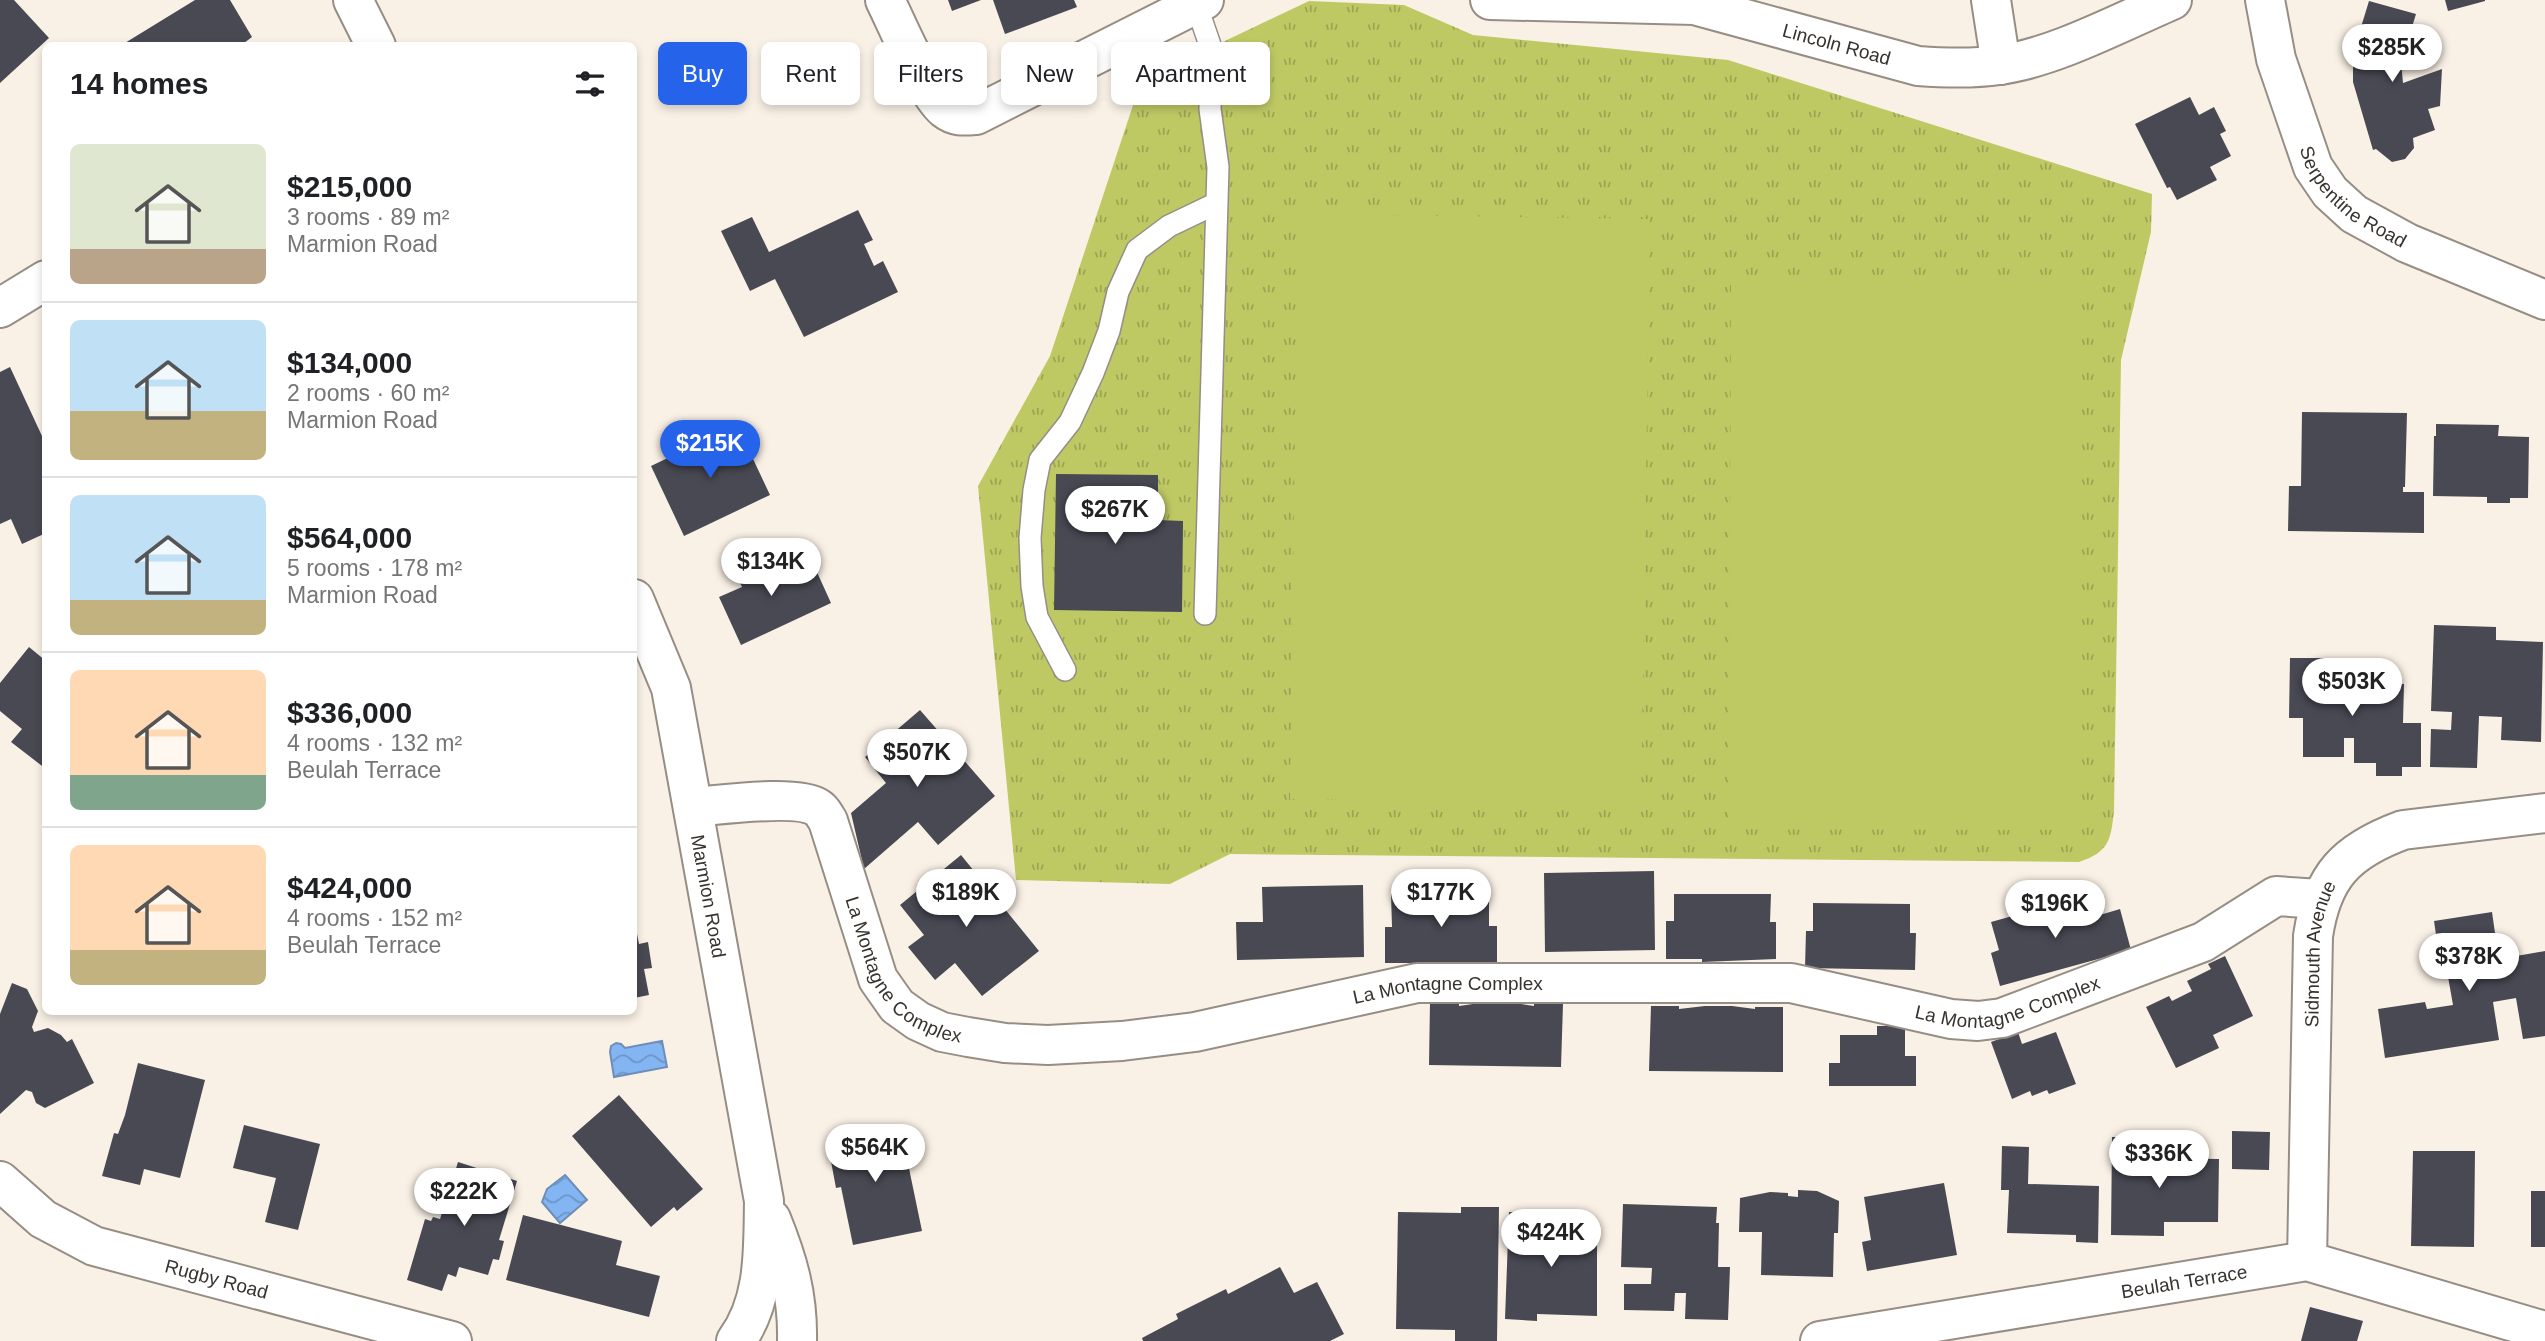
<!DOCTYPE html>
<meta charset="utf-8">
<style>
body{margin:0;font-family:Arial,sans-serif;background:#f6f6f6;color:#202124;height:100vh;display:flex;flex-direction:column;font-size:26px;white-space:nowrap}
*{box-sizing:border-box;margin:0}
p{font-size:23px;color:#757577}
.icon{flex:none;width:38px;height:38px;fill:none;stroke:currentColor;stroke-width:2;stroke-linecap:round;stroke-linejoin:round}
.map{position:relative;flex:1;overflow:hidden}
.side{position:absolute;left:42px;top:42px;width:595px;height:973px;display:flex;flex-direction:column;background:#fff;border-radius:10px;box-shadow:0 4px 10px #0003}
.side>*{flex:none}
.banner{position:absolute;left:658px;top:42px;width:665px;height:63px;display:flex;gap:14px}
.price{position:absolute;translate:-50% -60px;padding:0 16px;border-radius:24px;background:#fff;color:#222;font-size:23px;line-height:46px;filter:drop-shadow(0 2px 4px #0008)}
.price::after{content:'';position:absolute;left:50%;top:42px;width:21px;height:16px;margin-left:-10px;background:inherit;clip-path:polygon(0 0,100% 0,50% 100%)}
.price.current{background:#2563eb;color:#fff}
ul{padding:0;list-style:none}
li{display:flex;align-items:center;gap:21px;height:175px;padding:0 28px}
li+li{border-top:2px solid #e0e0e0}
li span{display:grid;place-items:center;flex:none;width:196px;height:140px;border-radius:10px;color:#555}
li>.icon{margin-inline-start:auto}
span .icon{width:84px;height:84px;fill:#fffc;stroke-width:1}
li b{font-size:30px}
h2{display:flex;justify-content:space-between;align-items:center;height:84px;padding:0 28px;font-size:30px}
.chip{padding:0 24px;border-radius:10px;background:#fff;box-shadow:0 4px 10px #0003;font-size:24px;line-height:63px}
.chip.current{background:#2563eb;color:#fff}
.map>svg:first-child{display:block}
.park{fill:url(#park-tufts)}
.garden{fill:#bfc964}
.water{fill:url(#water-waves);stroke:#6d8eb8;stroke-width:2}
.building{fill:#484953}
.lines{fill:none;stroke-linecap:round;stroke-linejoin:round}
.service-casing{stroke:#968d84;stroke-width:24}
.minor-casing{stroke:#968d84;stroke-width:42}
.service{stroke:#fff;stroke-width:21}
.minor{stroke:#fff;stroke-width:38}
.labels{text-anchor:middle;stroke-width:7;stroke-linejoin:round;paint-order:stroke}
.street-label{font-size:19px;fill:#37332f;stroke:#fff}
</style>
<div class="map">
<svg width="2545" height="1341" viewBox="0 0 2545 1341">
<defs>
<pattern id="park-tufts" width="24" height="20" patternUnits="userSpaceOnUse" patternTransform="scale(1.75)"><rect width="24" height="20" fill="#bfc964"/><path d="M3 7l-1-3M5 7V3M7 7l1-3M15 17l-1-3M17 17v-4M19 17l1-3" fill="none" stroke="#9ca453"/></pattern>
<pattern id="water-waves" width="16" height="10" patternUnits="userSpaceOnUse" patternTransform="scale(1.75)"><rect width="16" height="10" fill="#84b5f3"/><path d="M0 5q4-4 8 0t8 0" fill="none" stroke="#6d94c5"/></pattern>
</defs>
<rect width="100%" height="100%" fill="#faf1e6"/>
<path class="park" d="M1309,1L1404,5L1473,35L1728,60L2152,194L2151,232L2121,360L2114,810C2111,840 2109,852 2079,862L1230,854L1170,884L1016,880L978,486L1050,356L1141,81Z"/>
<path class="garden" d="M1298,214L1650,219L1641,804L1290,799Z
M1731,278L2079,279L2077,830L1729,829Z"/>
<path class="water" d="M662,1041L667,1067L614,1077L610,1052L611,1046L616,1043L621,1044L625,1048Z
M565,1175L587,1200L560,1223L542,1202L547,1189Z"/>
<path class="building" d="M0,0H14L49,38L0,83Z
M195,0H230L252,37L240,46H120Z
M948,0H981L952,11Z
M993,0H1074L1077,7L1005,34Z
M2445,0H2485V1L2448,11Z
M2369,1L2416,14L2401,63L2403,83L2442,69L2440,106L2428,109L2435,130L2413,138L2414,148L2405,159L2392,162L2376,149L2373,150L2353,82V68L2357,50H2354Z
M2190,97L2199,115L2214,107L2226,131L2220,134L2231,156L2210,167L2217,180L2177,200L2170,187L2167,188L2135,124Z
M858,210L873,240L864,244L874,266L883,261L898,292L804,337L775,279L750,291L721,231L752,217L769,252Z
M10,367L42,436L46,435V509L42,511L46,519V533L22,544L11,519L0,524V372Z
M2302,412L2407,413L2405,487H2403V492H2424V533L2288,531L2289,486H2301Z
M2436,424L2499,425L2498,436L2529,437L2528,498H2510V503H2487V497L2433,496L2434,436H2436Z
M737,425L770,495L684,536L651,466Z
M1056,474L1158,475V520L1183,521L1182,612L1054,610Z
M767,555L772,567L785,561L795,580L816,570L831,603L741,645L719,597L742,587L734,570Z
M2434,625L2496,627V640L2543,642L2541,742L2501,740L2502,717L2479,716L2477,768L2430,767L2431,729L2451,730L2452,712L2431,711Z
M29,647L46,661V769L11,742L22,729L0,711V683Z
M2290,658H2334V683L2404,684L2403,723H2421V767H2402V776H2376V763H2354V738H2344V757H2303V718H2289Z
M920,710L995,796L938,845L918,822L864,869L851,813L886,783L865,757Z
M961,855L1039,951L982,996L955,963L935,980L908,947L924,935L900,905Z
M1654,871L1655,950L1545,952L1544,873Z
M1363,885L1364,957L1237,960L1236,922H1263L1262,887Z
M1489,893V926H1497V962L1421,964V963H1385V927H1392L1391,894Z
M1674,894H1771L1770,922H1776V959L1702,962V959H1666V921H1674Z
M2084,896L2090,918L2120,909L2131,950L2000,986L1991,953L1999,950L1991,922Z
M1813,903L1910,904V933H1916L1915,970L1805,968L1806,931H1813Z
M2492,912L2497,947L2487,949L2488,961L2545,951V1036L2523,1039L2516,998L2493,1002L2499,1040L2385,1058L2378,1009L2425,1002L2427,1009L2453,1005L2444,954L2439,955L2434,921Z
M634,919L639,944L648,942L652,968L644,969L649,995L634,998Z
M2225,956L2253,1016L2213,1035L2219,1048L2176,1068L2146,1007L2169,996L2172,1001L2192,991L2187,981L2211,969L2208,964Z
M12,983L27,989L38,1011L32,1027L34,1032L48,1028L61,1035L67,1042L72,1039L94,1083L45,1108L36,1103L32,1092L26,1090L0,1114V1014Z
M1430,1002L1459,1003V1006L1487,1002H1508L1534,1006V1004H1563L1561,1067L1429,1065Z
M1651,1006H1679V1009L1705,1006H1732L1755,1009V1007H1783V1072L1649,1071Z
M1877,1026H1905V1056H1916V1086H1829V1063H1840V1035H1877Z
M2018,1032L2022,1044L2056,1032L2076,1084L2049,1094L2047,1090L2032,1096L2030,1091L2012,1099L1991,1042Z
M138,1063L205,1080L180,1178L144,1169L140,1185L102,1176L114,1133L118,1134L125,1115Z
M619,1095L703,1189L677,1211L674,1207L651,1227L572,1136Z
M244,1125L320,1144L298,1230L265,1222L276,1178L233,1168Z
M900,1125L922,1231L853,1245L841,1187L836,1188L827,1140Z
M2232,1131L2270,1132L2269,1170L2232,1169Z
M2112,1137H2144V1158L2219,1159L2218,1222H2164V1236L2111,1235Z
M2002,1146L2029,1147L2028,1184L2099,1186L2098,1243L2076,1242V1235L2007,1233L2009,1190H2001Z
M2413,1151H2475L2474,1247L2411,1246Z
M458,1162L517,1181L499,1240L504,1241L499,1260L493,1259L488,1275L459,1267L456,1277L448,1274L442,1291L407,1280L425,1219L431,1221L433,1217L440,1219Z
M1944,1183L1957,1255L1867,1271L1862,1242L1871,1240L1864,1197Z
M1798,1190L1817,1191L1839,1201L1838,1233H1834L1833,1277L1761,1275L1762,1232H1739L1740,1198L1770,1192L1788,1193V1196L1798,1197Z
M2531,1191H2545V1247H2531Z
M1623,1204L1717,1207L1716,1223H1719L1718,1267H1730L1728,1320L1685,1319L1686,1293H1675L1674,1311L1624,1310V1284H1651L1652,1268L1621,1267Z
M1461,1207H1499L1497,1341H1455V1330L1396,1329L1398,1212L1461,1213Z
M1509,1212H1539L1537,1233L1560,1234L1559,1220L1597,1221V1316L1537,1314V1321L1505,1319Z
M523,1215L622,1241L616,1265L660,1276L649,1317L506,1280Z
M1280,1267L1294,1293L1317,1282L1344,1334L1330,1341H1143L1142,1338L1178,1319L1176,1314L1226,1289L1228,1294Z
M2310,1307L2363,1321L2357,1341H2301Z"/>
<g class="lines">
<defs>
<path id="service" d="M1196,4L1211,48L1210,109L1218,167L1205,614
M1065,670L1037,617L1032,586L1030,538L1034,490L1040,460L1070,422L1093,373L1109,331L1118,292L1137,250L1169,226L1217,203"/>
<g id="minor">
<path d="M353,0L376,46"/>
<path d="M885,0C898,26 925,92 945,109C955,117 964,116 976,115L1204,0"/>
<path id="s1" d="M1490,0L1694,5L1918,66C1945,68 1972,69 1999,65C2053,58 2121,22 2172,0"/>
<path d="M1991,0L2001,65"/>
<path id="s2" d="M2265,0L2276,59L2313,167L2330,192L2354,214L2407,243L2545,300"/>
<path d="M0,308L46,280"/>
<path id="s3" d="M634,599L671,688L764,1201C763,1249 766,1300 736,1341"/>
<path id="s4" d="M694,807C720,805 798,794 818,808C823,811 825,817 828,821L878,979L897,1006L918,1021L942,1032L968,1037L1005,1043L1048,1045L1122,1041L1195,1032L1417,983H1791L1951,1019L1978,1021L2002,1018L2203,942L2276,896L2320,899"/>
<path id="s5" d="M0,1181L43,1219L94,1246L452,1341"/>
<path d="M771,1219C788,1261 798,1295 797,1341"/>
<path id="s6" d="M2307,1261L2313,936C2322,876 2346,851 2403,830L2545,813"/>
<path id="s7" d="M1820,1341L2307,1261L2541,1330"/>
</g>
</defs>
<use href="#service" class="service-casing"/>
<use href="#minor" class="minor-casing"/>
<use href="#service" class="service"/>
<use href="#minor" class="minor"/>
</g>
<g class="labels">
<g class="street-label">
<text dy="7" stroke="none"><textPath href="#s1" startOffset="352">Lincoln Road</textPath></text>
<text dy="7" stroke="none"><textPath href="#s2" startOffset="224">Serpentine Road</textPath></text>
<text dy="7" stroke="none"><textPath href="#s3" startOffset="308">Marmion Road</textPath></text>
<text dy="7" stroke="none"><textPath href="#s6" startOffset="308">Sidmouth Avenue</textPath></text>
<text dy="7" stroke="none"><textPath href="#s4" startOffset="317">La Montagne Complex</textPath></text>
<text dy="7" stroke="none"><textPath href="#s4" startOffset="905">La Montagne Complex</textPath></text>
<text dy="7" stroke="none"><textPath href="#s4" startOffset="1472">La Montagne Complex</textPath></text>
<text dy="7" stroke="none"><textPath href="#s5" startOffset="242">Rugby Road</textPath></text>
<text dy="7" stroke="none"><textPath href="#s7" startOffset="369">Beulah Terrace</textPath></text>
</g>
</g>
</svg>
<b class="price" style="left:2392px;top:84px">$285K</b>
<b class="price current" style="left:710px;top:480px">$215K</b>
<b class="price" style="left:1115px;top:546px">$267K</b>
<b class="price" style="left:771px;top:598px">$134K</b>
<b class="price" style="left:2352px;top:718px">$503K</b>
<b class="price" style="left:917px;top:789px">$507K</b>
<b class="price" style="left:966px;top:929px">$189K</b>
<b class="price" style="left:1441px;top:929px">$177K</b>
<b class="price" style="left:2055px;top:940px">$196K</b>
<b class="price" style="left:2469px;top:993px">$378K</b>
<b class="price" style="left:875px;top:1184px">$564K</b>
<b class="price" style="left:2159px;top:1190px">$336K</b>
<b class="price" style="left:464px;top:1228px">$222K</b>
<b class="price" style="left:1551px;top:1269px">$424K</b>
<div class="banner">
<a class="chip current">Buy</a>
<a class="chip">Rent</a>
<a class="chip">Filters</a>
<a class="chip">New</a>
<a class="chip">Apartment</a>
</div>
<section class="side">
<h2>14 homes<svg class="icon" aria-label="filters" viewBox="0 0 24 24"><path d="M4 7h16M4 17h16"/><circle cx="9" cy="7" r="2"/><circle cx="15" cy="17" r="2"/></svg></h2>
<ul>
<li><span style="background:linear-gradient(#dfe7d0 75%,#b9a48a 0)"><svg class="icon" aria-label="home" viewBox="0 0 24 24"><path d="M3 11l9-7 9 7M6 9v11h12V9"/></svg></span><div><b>$215,000</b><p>3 rooms · 89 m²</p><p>Marmion Road</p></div></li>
<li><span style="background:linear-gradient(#bfe0f5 65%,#c2b280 0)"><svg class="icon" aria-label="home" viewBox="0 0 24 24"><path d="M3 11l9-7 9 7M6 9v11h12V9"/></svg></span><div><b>$134,000</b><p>2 rooms · 60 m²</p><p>Marmion Road</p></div></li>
<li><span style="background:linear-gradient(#bfe0f5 75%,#c2b280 0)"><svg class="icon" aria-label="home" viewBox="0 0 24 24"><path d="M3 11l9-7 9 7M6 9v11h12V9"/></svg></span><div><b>$564,000</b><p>5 rooms · 178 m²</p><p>Marmion Road</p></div></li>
<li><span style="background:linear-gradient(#ffd9b3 75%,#7fa58c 0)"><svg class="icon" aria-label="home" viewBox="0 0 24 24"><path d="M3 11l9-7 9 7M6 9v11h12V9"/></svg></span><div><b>$336,000</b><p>4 rooms · 132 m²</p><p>Beulah Terrace</p></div></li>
<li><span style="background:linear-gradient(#ffd9b3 75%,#c2b280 0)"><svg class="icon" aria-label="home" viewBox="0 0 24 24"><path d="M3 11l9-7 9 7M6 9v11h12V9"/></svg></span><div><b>$424,000</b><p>4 rooms · 152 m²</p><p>Beulah Terrace</p></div></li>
</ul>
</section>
</div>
